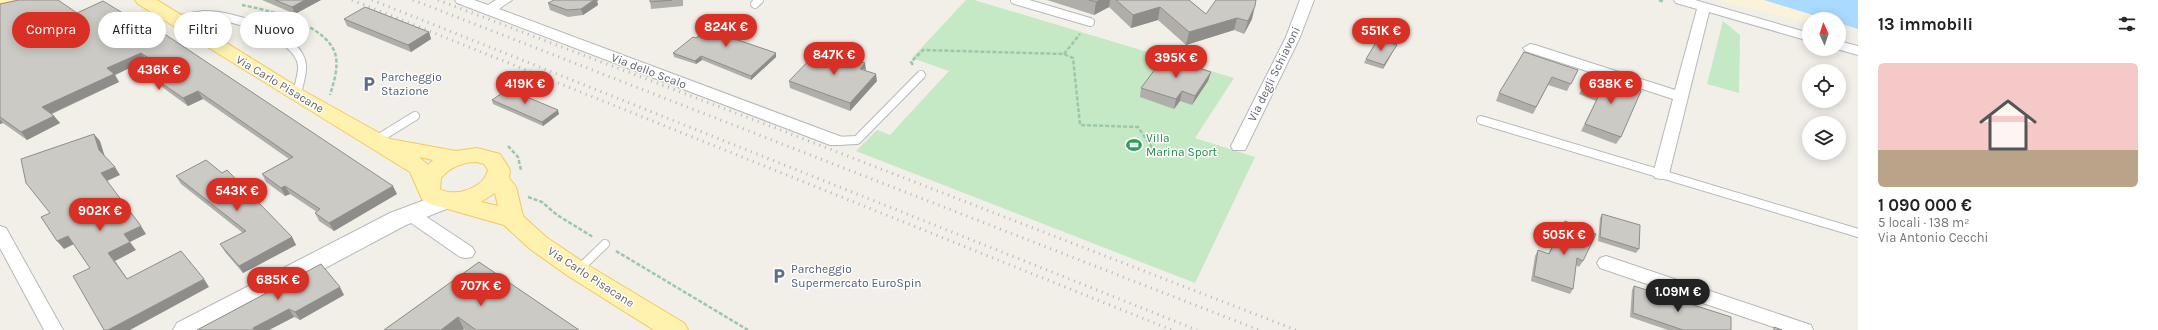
<!DOCTYPE html>
<html lang="it">
<meta charset="utf-8">
<style>
body{margin:0;font-family:Karla,sans-serif;background:#f6f6f6;color:#222;height:100vh;display:flex;flex-direction:column;font-size:15px;white-space:nowrap}
*{box-sizing:border-box;margin:0}
p{font-size:13px;color:#767676}
.icon{flex:none;width:22px;height:22px;fill:none;stroke:currentColor;stroke-width:2;stroke-linecap:round;stroke-linejoin:round}
.map{position:relative;flex:1;overflow:hidden}
.drawer{display:flex;flex-direction:column;background:#fff;width:300px}
.drawer>*{flex:none}
.guide{position:absolute;left:12px;top:12px;width:380px;height:36px;display:flex;gap:8px}
.needle{width:26px;rotate:357deg}
.buttons{position:absolute;left:1802px;top:12px;display:grid;gap:8px}
.buttons a{display:grid;place-items:center;width:44px;height:44px;border-radius:50%;background:#fff;box-shadow:0 2px 10px #0003;font-size:20px}
.price{position:absolute;translate:-50% -34px;padding:0 9px;border-radius:14px;background:#d93025;color:#fff;font-size:13px;line-height:26px;filter:drop-shadow(0 1px 2px #0008)}
.price::after{content:'';position:absolute;left:50%;top:24px;width:12px;height:9px;margin-left:-6px;background:inherit;clip-path:polygon(0 0,100% 0,50% 100%)}
.price.current{background:#222;color:#fff}
ul{padding:0;list-style:none}
li{display:grid;align-content:center;gap:8px;height:212px;padding:0 20px}
li span{display:grid;place-items:center;height:124px;border-radius:6px;color:#555}
li>.icon{margin-inline-start:auto}
span .icon{width:72px;height:72px;fill:#fffc;stroke-width:1}
li b{font-size:17px}
h2{display:flex;justify-content:space-between;align-items:center;height:48px;padding:0 20px;font-size:17px}
.tag{padding:0 14px;border-radius:18px;background:#fff;box-shadow:0 2px 10px #0003;font-size:14px;line-height:36px}
.tag.current{background:#d93025;color:#fff}
main{display:flex;flex:1;min-height:0}
.map>svg:first-child{display:block}
.green{fill:#c5e8c5}
.sand{fill:#fbf3d9}
.water{fill:#aadaff}
.lines{fill:none;stroke-linecap:round;stroke-linejoin:round}
.lane-casing{stroke:#b5b8bc;stroke-width:10}
.street-casing{stroke:#b5b8bc;stroke-width:2}
.secondary-casing{stroke:#b6babf;stroke-width:2}
.primary-casing{stroke:#f2c960;stroke-width:2}
.path{stroke:#9cc7a9;stroke-width:2.5;stroke-dasharray:4 2;stroke-linecap:butt}
.lane{stroke:#fff;stroke-width:8}
.street{fill:#fff;fill-rule:evenodd}
.secondary{fill:#fff;fill-rule:evenodd}
.primary{fill:#fff2af;fill-rule:evenodd}
.rail{stroke:#b6b7b8;stroke-width:3;stroke-dasharray:1 5;stroke-linecap:butt}
.wall{fill:#afaea9}
.shaded-wall{fill:#8f8d8a}
.building{fill:#cccac5;stroke:#8f8d8a}
.labels{text-anchor:middle;stroke-width:3;stroke-linejoin:round;paint-order:stroke}
.street-label{font-size:12px;fill:#5f6368;stroke:#fff}
.service-label{font-size:12px;fill:#4e5e75;stroke:#fff;text-anchor:start}
.leisure-label{font-size:12px;fill:#27864d;stroke:#fff;text-anchor:start}
</style>
<main>
<div class="map">
<svg width="1858" height="330" viewBox="0 0 1858 330">
<rect width="100%" height="100%" fill="#f1efe8"/>
<path class="green" d="M966,0H974L1234,78L1195,138L1255,157L1195,283L856,151L877,130L890,135L949,71L912,58Z
M1723,21L1740,35L1739,93L1707,84Z"/>
<path class="sand" d="M1717,0H1764L1826,19H1809V23Z"/>
<path class="water" d="M1764,0H1858V29L1839,23V19H1826Z"/>
<g class="lines">
<defs>
<path id="lane" d="M1015,0L1090,22
M755,4L759,0
M177,20C186,18 195,16 204,15C229,14 299,35 302,65C303,74 298,86 297,95
M1481,120L1858,233
M376,140L415,116
M836,141L857,140L921,75
M578,270L605,244"/>
<path id="street" d="M455,0H474L488,5L496,0H512L499,9L842,137L844,141L842,145H830L457,3Z
M1300,0H1314L1300,37L1247,146L1245,150H1233L1231,146L1286,37Z
M1674,0H1695L1809,33V41L1709,12L1669,174L1667,178L1661,179L1655,178L1653,174L1673,99L1525,51L1523,48L1530,44L1535,45L1675,90L1697,9L1676,3Z
M1839,41L1858,46V55L1837,49H1839Z
M410,208L416,210L472,247L475,252L472,257L466,258L460,257L404,218L402,214L404,210Z
M0,226L6,228L63,330H44L0,248Z
M1606,256L1811,325L1813,330H1782L1600,268L1597,263L1600,258Z"/>
<path id="secondary" d="M446,192L454,194L457,200L454,206L406,225L209,330H173L177,323L390,213Z"/>
<path id="primary" d="M0,0H14L11,4L0,7Z
M135,0H157L304,91L390,139L456,151L477,148L500,154L510,170L509,178L516,187L523,216L546,237L586,264L684,323L688,330H654L568,276L530,249L504,225L430,204L422,199L410,172L138,4ZM419,157L433,160L428,165ZM477,162L484,164L488,170C484,188 455,198 440,189L441,178C450,167 463,162 477,162ZM495,193L498,206L481,202Z"/>
</defs>
<use href="#lane" class="lane-casing"/>
<use href="#street" class="street-casing"/>
<use href="#secondary" class="secondary-casing"/>
<use href="#primary" class="primary-casing"/>
<path class="path" d="M1659,0L1664,2
M242,5C268,10 325,24 335,53C339,66 334,82 330,95
M1064,54L1080,34
M913,65L911,62L923,50L1064,54L1073,58L1080,125L1138,127L1155,152L1180,153
M508,146L518,157L521,170
M528,197L542,202L557,215L593,237
M616,251L748,330"/>
<use href="#lane" class="lane"/>
<use href="#street" class="street"/>
<use href="#secondary" class="secondary"/>
<use href="#primary" class="primary"/>
<path class="rail" d="M352,0L1172,330
M372,0L1197,330
M413,0L1259,330
M438,0L778,129L1296,330"/>
</g>
<path class="wall" d="M262,0H321L295,14Z
M650,0H683V6L651,9Z
M1047,0H1189L1206,14L1252,19L1244,34L1234,30L1186,45L1158,20L1131,28L1109,7L1094,15Z
M597,1L598,5L583,15L568,17L550,10L548,3Z
M0,4L77,13L397,194L334,231L319,221L315,213L317,212L290,194L285,196L266,182L262,174L289,159L203,99L188,106L162,87L157,80L167,75L146,60L115,75L119,82L52,114L54,116L60,123L27,140L3,123L0,124Z
M344,19L429,32L431,39L411,52L347,26Z
M748,26L732,39L776,53V57L751,80L702,60L696,64L674,57L673,53L696,38Z
M1395,48L1383,69L1364,63L1366,59Z
M1578,70L1567,91L1548,85L1533,114L1496,101L1499,93Z
M866,71L877,81L850,111L790,88L789,81Z
M1211,72L1208,81L1192,105L1180,101L1174,109L1140,97L1141,88Z
M1590,74L1621,137L1616,144L1581,131L1596,101L1579,94Z
M492,100L559,114L543,126L493,104Z
M176,176L292,237L296,245L243,273L225,252L220,244L243,233L181,184Z
M1602,214L1639,249L1636,253L1598,241L1600,218Z
M1565,221L1583,261L1579,267L1576,265L1573,289L1570,294L1531,281L1535,256L1538,250L1548,254Z
M479,262L579,330H465L464,329L462,330H384Z
M1634,286L1731,330H1668L1630,317L1632,290Z
M344,295L300,320L294,317L269,330H197Z"/>
<path class="shaded-wall" d="M305,0H321L295,14L292,7Z
M593,0H599L597,1L598,5L583,15L581,9Z
M1100,0H1110L1109,7L1094,15L1096,2Z
M1255,6L1252,19L1244,34L1248,21Z
M1160,7L1158,20L1131,28L1133,15Z
M1237,18L1234,30L1186,45L1189,32Z
M747,22L748,26L729,41V37Z
M429,32L431,39L411,52L408,45Z
M1397,45L1395,48L1383,69L1384,65Z
M141,53L146,60L115,75L119,82L48,115L42,107L107,68Z
M776,53V57L751,80V76Z
M701,56L702,60L696,64L695,61Z
M865,63L866,70L860,69Z
M1211,72L1208,81L1192,105L1195,96Z
M876,74L877,81L850,111V103Z
M198,91L203,99L188,106L183,98Z
M1182,91L1180,101L1174,109L1176,99Z
M558,110L559,114L543,126L542,122Z
M54,116L60,123L27,140L21,132Z
M0,119L3,123L0,124Z
M94,134L100,141L105,157L99,150Z
M115,167L120,175L107,181L101,173Z
M285,186L290,194L285,196L281,188Z
M393,186L397,194L334,231L329,223Z
M141,226L146,234L130,242L136,250L115,261L133,287L108,253L124,234Z
M68,236L74,244L64,249L57,241Z
M292,237L296,245L243,273L239,266Z
M204,279L209,287L130,330H108Z
M340,287L344,295L300,320L295,312Z
M289,309L294,317L269,330H254L253,328Z
M458,317L464,329L462,330H441Z"/>
<path class="building" d="M19,0H58L77,13L103,1L149,29L154,27L393,186L329,223L315,213L320,209L285,186L281,188L262,174L293,157L198,91L183,98L157,80L171,73L141,53L107,68L114,74L42,107L54,116L21,132L0,117V4Z
M275,0H305L292,7Z
M554,0H594L581,9L567,10L548,3Z
M650,0H672L650,2Z
M1089,0H1100L1096,2Z
M1116,0H1189L1206,14L1216,0H1256L1255,6L1248,21L1237,18L1189,32L1160,7L1133,15Z
M365,7L429,32L408,45L344,19Z
M726,15L747,22L729,37L776,53L751,76L701,56L695,61L673,53L693,37L696,38Z
M1378,39L1397,45L1384,65L1366,59Z
M820,49L865,63L860,69L876,74L850,103L789,81Z
M1524,52L1578,70L1571,84L1552,77L1536,107L1499,93Z
M1164,57L1211,72L1195,96L1182,91L1176,99L1141,88Z
M1590,74L1641,91L1621,137L1585,124L1600,93L1583,87Z
M508,89L558,110L542,122L492,100Z
M94,134L99,150L115,167L101,173L141,226L124,234L130,242L108,253L127,279L181,251L204,279L108,330H104L73,276L90,268L68,236L57,241L41,217L50,213L26,183L21,159Z
M206,160L222,173L227,170L292,237L239,266L220,244L246,231L176,176Z
M1602,214L1640,225L1639,249L1600,237Z
M1565,221L1596,234L1583,261L1577,258L1573,289L1534,276L1538,250L1549,254Z
M479,262L579,330H476L458,317L441,330H384Z
M321,264L340,287L295,312L289,309L253,328L254,330H197Z
M1634,286L1731,317V330H1683L1633,313Z
M1774,327L1782,330H1774Z"/>
<defs>
<symbol id="parking-bare" viewBox="-9 -9 18 18"><path d="M-3.5-5.5H1a3.5 3.5 0 0 1 0 7H-1V5.5H-3.5ZM-1-3.4V-.6H.8a1.4 1.4 0 0 0 0-2.8Z" fill="#5c6f8a" stroke="#fff" stroke-width="2.5" paint-order="stroke"/></symbol>
<symbol id="stadium-bare" viewBox="-9 -9 18 18"><path d="M0-5a6.5 5 0 1 0 0 10a6.5 5 0 1 0 0-10ZM-3.5-1.8h7v3.6h-7Z" fill="#2e9e5b" stroke="#fff" stroke-width="2.5" paint-order="stroke"/></symbol>
</defs>
<g fill-rule="evenodd">
<use href="#parking-bare" x="358" y="73" width="22" height="22"/>
<use href="#stadium-bare" x="1123" y="134" width="22" height="22"/>
<use href="#parking-bare" x="768" y="265" width="22" height="22"/>
</g>
<g class="labels">
<g class="street-label">
<text transform="translate(649 71) rotate(21)" y="4">Via dello Scalo</text>
<text transform="translate(1274 74) rotate(-64)" y="4">Via degli Schiavoni</text>
<text transform="translate(280 84) rotate(31)" y="4">Via Carlo Pisacane</text>
<text transform="translate(591 277) rotate(33)" y="4">Via Carlo Pisacane</text>
</g>
<g class="service-label">
<text x="381" y="81">Parcheggio<tspan x="381" dy="14">Stazione</tspan></text>
<text x="791" y="273">Parcheggio<tspan x="791" dy="14">Supermercato EuroSpin</tspan></text>
</g>
<g class="leisure-label">
<text x="1146" y="142">Villa<tspan x="1146" dy="14">Marina Sport</tspan></text>
</g>
</g>
</svg>
<div class="buttons">
<a><svg class="needle" viewBox="-14 -14 28 28"><path d="M0-13l5 13h-10z" fill="#e53935"/><path d="M0 13l5-13h-10z" fill="#767676"/></svg></a>
<a><svg class="icon" aria-label="locate" viewBox="0 0 24 24"><circle cx="12" cy="12" r="6"/><path d="M12 2v4M12 18v4M2 12h4M18 12h4"/></svg></a>
<a><svg class="icon" aria-label="layers" viewBox="0 0 24 24"><path d="M12 4l9 5-9 5-9-5zM3 14l9 5 9-5"/></svg></a>
</div>
<b class="price" style="left:726px;top:48px">824K €</b>
<b class="price" style="left:1381px;top:52px">551K €</b>
<b class="price" style="left:834px;top:76px">847K €</b>
<b class="price" style="left:1176px;top:79px">395K €</b>
<b class="price" style="left:159px;top:91px">436K €</b>
<b class="price" style="left:525px;top:105px">419K €</b>
<b class="price" style="left:1611px;top:105px">638K €</b>
<b class="price" style="left:237px;top:212px">543K €</b>
<b class="price" style="left:100px;top:232px">902K €</b>
<b class="price" style="left:1564px;top:256px">505K €</b>
<b class="price" style="left:278px;top:301px">685K €</b>
<b class="price" style="left:481px;top:307px">707K €</b>
<b class="price current" style="left:1678px;top:313px">1.09M €</b>
<div class="guide">
<a class="tag current">Compra</a>
<a class="tag">Affitta</a>
<a class="tag">Filtri</a>
<a class="tag">Nuovo</a>
</div>
</div>
<section class="drawer">
<h2>13 immobili<svg class="icon" aria-label="filters" viewBox="0 0 24 24"><path d="M4 7h16M4 17h16"/><circle cx="9" cy="7" r="2"/><circle cx="15" cy="17" r="2"/></svg></h2>
<ul>
<li><span style="background:linear-gradient(#f6c9c9 70%,#b9a48a 0)"><svg class="icon" aria-label="home" viewBox="0 0 24 24"><path d="M3 11l9-7 9 7M6 9v11h12V9"/></svg></span><div><b>1 090 000 €</b><p>5 locali · 138 m²</p><p>Via Antonio Cecchi</p></div></li>
</ul>
</section>
</main>
